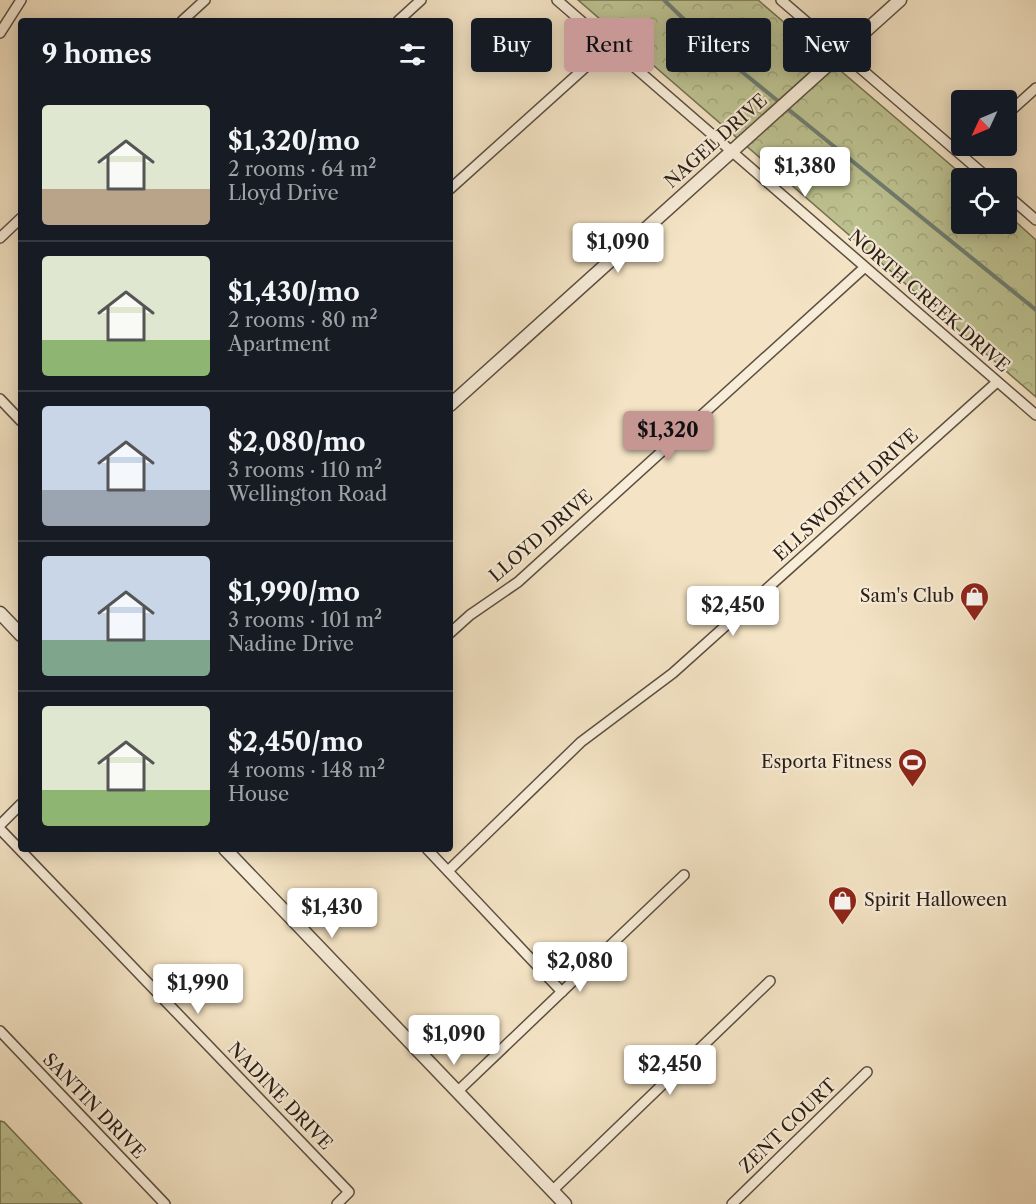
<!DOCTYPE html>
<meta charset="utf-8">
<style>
body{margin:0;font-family:"Libre Caslon Text",serif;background:#20242c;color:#f1f3f6;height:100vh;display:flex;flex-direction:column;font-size:22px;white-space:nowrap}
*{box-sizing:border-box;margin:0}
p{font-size:20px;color:#9ea1a6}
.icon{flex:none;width:33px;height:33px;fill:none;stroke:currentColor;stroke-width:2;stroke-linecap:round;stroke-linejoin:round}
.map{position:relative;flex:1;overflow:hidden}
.details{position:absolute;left:18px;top:18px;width:435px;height:834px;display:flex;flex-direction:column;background:#171b24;border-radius:6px;box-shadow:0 3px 15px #0003}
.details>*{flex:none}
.top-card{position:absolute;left:471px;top:18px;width:474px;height:54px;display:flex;gap:12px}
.needle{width:39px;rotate:226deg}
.tools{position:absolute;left:951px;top:90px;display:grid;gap:12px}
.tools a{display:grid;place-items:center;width:66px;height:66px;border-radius:6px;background:#171b24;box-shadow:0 3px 15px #0003;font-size:30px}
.price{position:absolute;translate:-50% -51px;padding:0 14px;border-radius:6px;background:#fff;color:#222;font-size:20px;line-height:39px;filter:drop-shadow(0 2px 3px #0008)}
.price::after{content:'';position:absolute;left:50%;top:36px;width:18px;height:14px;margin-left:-9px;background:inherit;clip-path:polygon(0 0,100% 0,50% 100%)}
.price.current{background:#c59692;color:#111}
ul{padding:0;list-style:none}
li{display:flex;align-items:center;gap:18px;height:150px;padding:0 24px}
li+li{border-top:2px solid #363941}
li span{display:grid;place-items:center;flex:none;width:168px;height:120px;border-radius:6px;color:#555}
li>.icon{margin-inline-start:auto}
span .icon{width:72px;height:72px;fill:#fffc;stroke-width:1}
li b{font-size:26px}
h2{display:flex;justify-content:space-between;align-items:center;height:72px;padding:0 24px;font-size:26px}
.pill{padding:0 21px;border-radius:6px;background:#171b24;box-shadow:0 3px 15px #0003;font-size:21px;line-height:54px}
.pill.current{background:#c59692;color:#111}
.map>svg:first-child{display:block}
.forest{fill:url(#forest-crowns);stroke:#747054;stroke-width:1.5}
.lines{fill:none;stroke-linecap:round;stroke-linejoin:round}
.stream{stroke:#6e7e72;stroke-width:4}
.minor-casing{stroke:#5c4f41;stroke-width:12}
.tertiary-casing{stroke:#5c4f41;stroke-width:15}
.minor{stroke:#f8edd9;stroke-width:9}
.tertiary{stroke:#f8edd9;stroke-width:12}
.labels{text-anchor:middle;stroke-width:4.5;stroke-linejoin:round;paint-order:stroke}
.street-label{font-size:18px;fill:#291d15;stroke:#f8edd9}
.poi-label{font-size:18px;fill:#291d15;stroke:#f8edd9;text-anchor:end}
</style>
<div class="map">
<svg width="1036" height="1204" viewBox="0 0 1036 1204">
<defs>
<pattern id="forest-crowns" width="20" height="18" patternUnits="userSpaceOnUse" patternTransform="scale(1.5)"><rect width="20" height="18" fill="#bec392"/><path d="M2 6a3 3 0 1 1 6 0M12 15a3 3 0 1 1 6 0" fill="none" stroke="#a3a77d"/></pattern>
</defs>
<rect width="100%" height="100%" fill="#f4e4c5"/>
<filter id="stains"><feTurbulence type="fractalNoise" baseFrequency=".00333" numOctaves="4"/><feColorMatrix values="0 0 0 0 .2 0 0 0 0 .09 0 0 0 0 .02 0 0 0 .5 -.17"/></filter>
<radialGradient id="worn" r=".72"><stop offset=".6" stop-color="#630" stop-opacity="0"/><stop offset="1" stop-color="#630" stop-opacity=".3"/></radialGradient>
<path class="forest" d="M578,0H758L966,178H962V224H1006L1007,214L1036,240V397Z
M0,1121L4,1122L82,1204H0Z"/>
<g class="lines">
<path class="stream" d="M664,0L720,54L1036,310"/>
<defs>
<path id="minor" d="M557,0L1036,415
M781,0L988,178
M182,21L205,0
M398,21L421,0
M0,33L21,0
M1006,115L1036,88
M962,155L973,146
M450,189L609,46
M1006,194L1036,220
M0,238L21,218
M0,399L21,421
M450,633L470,615L518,582L865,267
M0,825L21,804
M0,829L349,1192L337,1204
M427,849L562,992
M448,871L581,742L673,673L997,382
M0,1031L165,1204
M457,1092L684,875
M552,1191L770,981
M732,1204L867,1072"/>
<path id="tertiary" d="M450,405L900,0
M0,613L21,635
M225,849L565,1204"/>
</defs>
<use href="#minor" class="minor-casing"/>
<use href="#tertiary" class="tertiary-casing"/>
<use href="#minor" class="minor"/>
<use href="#tertiary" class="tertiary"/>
</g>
<defs>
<symbol id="shop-pin" viewBox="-11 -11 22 30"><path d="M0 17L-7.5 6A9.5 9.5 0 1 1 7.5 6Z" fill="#8f2418" stroke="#f8edd9"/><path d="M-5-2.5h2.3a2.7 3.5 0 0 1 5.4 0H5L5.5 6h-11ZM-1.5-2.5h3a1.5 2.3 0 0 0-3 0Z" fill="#fff"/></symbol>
<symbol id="stadium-pin" viewBox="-11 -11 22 30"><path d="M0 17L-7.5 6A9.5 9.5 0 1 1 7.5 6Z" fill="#8f2418" stroke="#f8edd9"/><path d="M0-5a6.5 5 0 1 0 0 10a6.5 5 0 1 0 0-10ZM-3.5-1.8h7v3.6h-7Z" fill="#fff"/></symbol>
</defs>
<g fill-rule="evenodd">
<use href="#shop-pin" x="958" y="580" width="33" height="45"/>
<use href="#stadium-pin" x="896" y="746" width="33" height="45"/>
<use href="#shop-pin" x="826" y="884" width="33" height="45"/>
</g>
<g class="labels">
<g class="street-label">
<text transform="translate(716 141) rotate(-42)" y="6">NAGEL DRIVE</text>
<text transform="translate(929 301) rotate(41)" y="6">NORTH CREEK DRIVE</text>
<text transform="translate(846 495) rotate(-42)" y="6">ELLSWORTH DRIVE</text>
<text transform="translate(541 536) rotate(-41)" y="6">LLOYD DRIVE</text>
<text transform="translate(280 1096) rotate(46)" y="6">NADINE DRIVE</text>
<text transform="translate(94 1106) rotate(46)" y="6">SANTIN DRIVE</text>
<text transform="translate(788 1126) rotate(-44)" y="6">ZENT COURT</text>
</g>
<g class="poi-label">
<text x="954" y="602">Sam's Club</text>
<text x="892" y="768">Esporta Fitness</text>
<text x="864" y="906" text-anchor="start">Spirit Halloween</text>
</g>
</g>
<rect width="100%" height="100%" filter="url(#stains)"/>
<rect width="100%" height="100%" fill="url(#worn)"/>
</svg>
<div class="tools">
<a><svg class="needle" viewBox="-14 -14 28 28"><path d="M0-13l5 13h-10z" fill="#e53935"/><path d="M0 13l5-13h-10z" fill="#9ea1a6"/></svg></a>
<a><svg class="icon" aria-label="locate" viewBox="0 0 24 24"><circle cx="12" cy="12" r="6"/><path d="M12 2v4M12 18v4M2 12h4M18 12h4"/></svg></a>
</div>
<b class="price" style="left:805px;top:198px">$1,380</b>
<b class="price" style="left:618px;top:274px">$1,090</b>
<b class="price current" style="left:668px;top:462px">$1,320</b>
<b class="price" style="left:733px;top:637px">$2,450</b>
<b class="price" style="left:332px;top:939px">$1,430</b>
<b class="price" style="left:580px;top:993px">$2,080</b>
<b class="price" style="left:198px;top:1015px">$1,990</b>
<b class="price" style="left:454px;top:1066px">$1,090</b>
<b class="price" style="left:670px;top:1096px">$2,450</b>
<div class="top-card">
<a class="pill">Buy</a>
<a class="pill current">Rent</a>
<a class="pill">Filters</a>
<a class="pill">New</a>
</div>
<section class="details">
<h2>9 homes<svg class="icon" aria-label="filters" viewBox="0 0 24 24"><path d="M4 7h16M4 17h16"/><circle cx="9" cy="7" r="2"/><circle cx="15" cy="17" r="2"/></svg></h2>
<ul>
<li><span style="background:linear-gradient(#dfe7d0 70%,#b9a48a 0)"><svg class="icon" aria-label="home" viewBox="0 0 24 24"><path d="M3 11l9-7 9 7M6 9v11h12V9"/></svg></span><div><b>$1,320/mo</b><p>2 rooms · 64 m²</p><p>Lloyd Drive</p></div></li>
<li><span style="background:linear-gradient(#dfe7d0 70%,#8fb573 0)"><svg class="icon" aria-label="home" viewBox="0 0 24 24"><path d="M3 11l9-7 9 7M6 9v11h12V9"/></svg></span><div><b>$1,430/mo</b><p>2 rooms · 80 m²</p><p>Apartment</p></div></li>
<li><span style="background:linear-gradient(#c9d6e8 70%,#9aa5b1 0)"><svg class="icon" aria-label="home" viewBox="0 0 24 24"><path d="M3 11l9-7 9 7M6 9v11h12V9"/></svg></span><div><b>$2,080/mo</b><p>3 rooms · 110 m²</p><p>Wellington Road</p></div></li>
<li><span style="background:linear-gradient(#c9d6e8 70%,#7fa58c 0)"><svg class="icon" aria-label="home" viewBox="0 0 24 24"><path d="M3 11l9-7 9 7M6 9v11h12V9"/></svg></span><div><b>$1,990/mo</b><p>3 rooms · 101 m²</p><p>Nadine Drive</p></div></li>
<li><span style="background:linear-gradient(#dfe7d0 70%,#8fb573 0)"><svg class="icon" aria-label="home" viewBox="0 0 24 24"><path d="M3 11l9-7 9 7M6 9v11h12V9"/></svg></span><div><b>$2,450/mo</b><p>4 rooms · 148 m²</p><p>House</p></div></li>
</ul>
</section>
</div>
